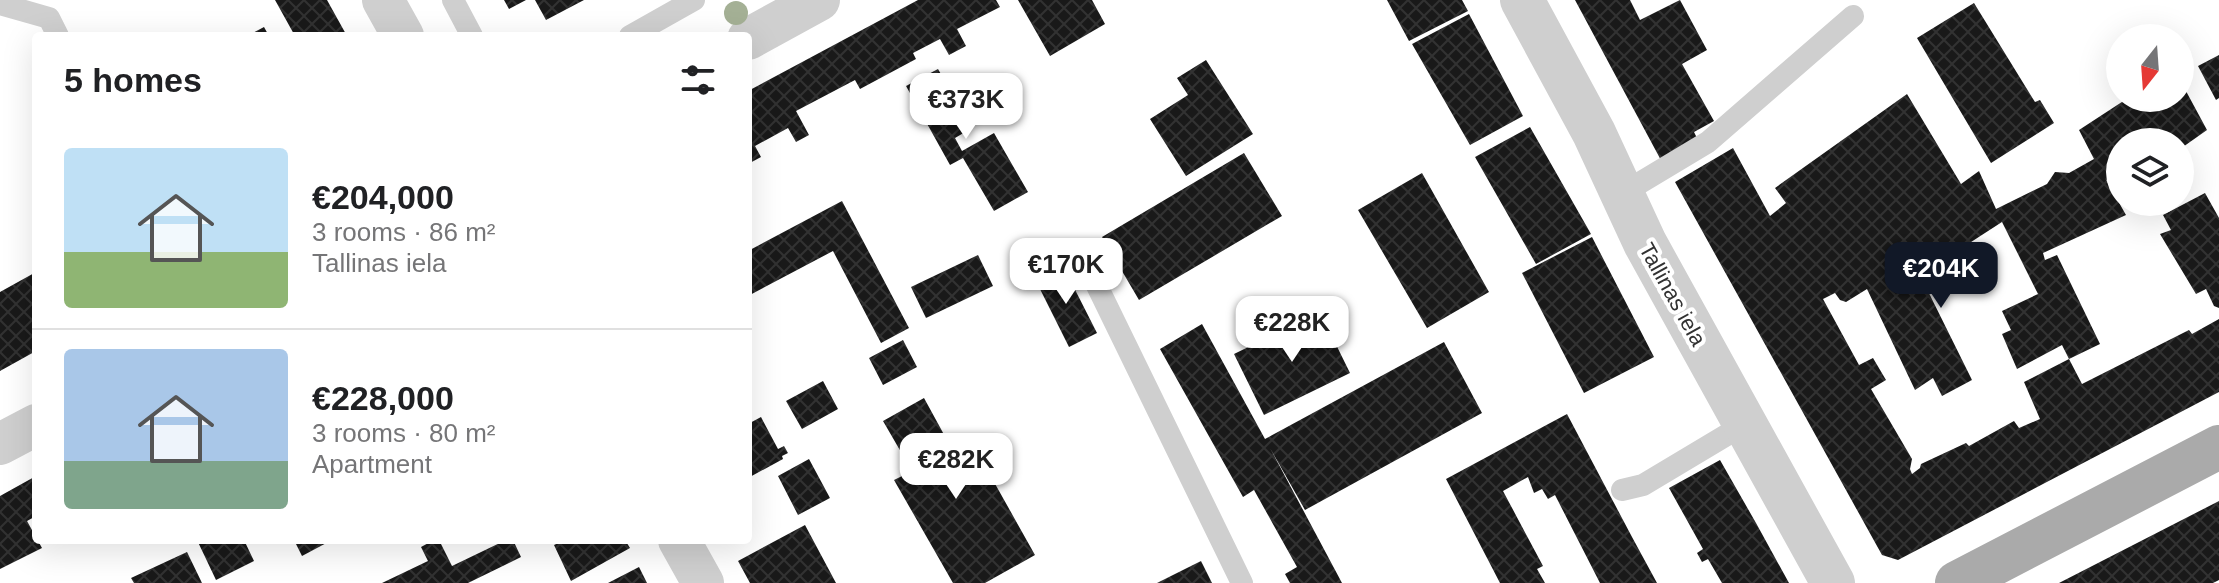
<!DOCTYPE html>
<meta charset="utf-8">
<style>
body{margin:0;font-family:Helvetica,sans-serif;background:#f6f6f6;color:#202124;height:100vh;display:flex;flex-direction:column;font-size:30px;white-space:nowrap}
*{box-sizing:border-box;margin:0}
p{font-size:26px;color:#757577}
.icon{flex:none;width:44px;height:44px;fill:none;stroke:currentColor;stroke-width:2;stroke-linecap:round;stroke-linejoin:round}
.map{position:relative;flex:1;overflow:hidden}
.details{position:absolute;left:32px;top:32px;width:720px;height:512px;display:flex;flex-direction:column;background:#fff;border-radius:8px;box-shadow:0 8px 32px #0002}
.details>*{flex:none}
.needle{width:52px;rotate:197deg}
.tools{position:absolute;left:2106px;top:24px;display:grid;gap:16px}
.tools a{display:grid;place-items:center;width:88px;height:88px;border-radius:50%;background:#fff;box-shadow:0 8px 32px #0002;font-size:40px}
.price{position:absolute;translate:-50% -68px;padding:0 18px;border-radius:16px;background:#fff;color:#222;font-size:26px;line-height:52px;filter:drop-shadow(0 2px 4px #0008)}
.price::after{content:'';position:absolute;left:50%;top:48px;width:24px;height:18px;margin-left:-12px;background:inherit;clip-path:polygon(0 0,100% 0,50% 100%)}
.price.current{background:#111827;color:#fff}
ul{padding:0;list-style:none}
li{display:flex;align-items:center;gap:24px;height:200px;padding:0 32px}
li+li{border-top:2px solid #e0e0e0}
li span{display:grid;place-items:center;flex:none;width:224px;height:160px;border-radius:8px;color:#555}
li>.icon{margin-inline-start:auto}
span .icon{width:96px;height:96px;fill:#fffc;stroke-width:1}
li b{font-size:34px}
h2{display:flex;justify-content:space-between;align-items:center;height:96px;padding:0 32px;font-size:34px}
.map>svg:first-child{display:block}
.building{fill:url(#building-cross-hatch)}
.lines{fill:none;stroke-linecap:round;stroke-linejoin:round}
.service{stroke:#cfcfcf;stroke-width:22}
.minor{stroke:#cfcfcf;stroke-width:42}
.tertiary{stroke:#cfcfcf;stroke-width:44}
.primary{stroke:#aaa;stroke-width:44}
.tree{fill:#a4b095}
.labels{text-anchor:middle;stroke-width:8;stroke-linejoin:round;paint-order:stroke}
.street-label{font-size:22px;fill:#323232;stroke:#fff}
</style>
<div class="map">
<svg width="2219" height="583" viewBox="0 0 2219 583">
<defs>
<pattern id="building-cross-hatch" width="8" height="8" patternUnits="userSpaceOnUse" patternTransform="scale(2)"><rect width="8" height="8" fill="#191919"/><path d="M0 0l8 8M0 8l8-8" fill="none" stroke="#323232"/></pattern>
</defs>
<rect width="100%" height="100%" fill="#fff"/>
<path class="building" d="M275,0H327L347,36H295Z
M504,0H526L509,9Z
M535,0H584L546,20Z
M918,0H996L1000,7L957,29L966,46L949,55L940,39L913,53L916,59L860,89L855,80L796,111L809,135L796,142L788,128L755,146L761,157L748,164V91Z
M1018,0H1092L1105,24L1050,56Z
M1387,0H1462L1468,11L1409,41Z
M1575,0H1630L1640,20L1680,0L1707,50L1682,64L1714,121L1694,132L1700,144L1663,164Z
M1974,3L2035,102L2040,100L2054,123L1991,163L1917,38Z
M1469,14L1523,116L1470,145L1412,44Z
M264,27L269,36H247Z
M2219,55V98L2216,100L2198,66Z
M1206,60L1253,134L1186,176L1150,119L1188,95L1177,78Z
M938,69L972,128L955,138L962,151L994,133L1028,192L994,211L963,158L950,165L906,86Z
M2180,80L2207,130L2180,149V142H2120V189L2115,193L2105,178L2126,215L2043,253L2045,260L2057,255L2100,344L2069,359L2062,345L2017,369L2002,334L2011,330L2002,311L2038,294L2002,222L1920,275L1972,380L1942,396L1933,378L1915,390L1867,289L1846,302L1840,300L1835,293L1823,299L1859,365L1873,358L1886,380L1871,389L1912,459L1910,469L1912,474L1920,468L1921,464L1966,443L1969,446L2014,421L2019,428L2040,419L2024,382L2069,359L2082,384L2189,330L2192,334L2219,319V392L1898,560L1882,555L1675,182L1733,148L1770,216L1786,203L1775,188L1907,94L1961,184L1979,171L1996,209L2047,184L2055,172L2069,173L2094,159L2079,130L2128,98H2180Z
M1530,127L1591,234L1536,264L1475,157Z
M1244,153L1282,216L1139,300L1102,237Z
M1422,173L1489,292L1427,328L1358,210Z
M2205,193L2219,218V308L2214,306L2206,289L2196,294L2160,234L2171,230L2163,215Z
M842,201L909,328L881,343L833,251L748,296V251Z
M1592,237L1654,357L1584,393L1522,273Z
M978,255L993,286L926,318L911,287Z
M1063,266L1097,333L1069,347L1035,279Z
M36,272V351L0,371V292Z
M1320,312L1350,373L1264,415L1234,354Z
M1202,324L1265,439L1444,342L1482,413L1305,510L1270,448L1342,583H1290L1285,574L1297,567L1254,490L1243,497L1160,349Z
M903,340L917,367L883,385L869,358Z
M823,381L838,409L802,429L786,401Z
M924,398L953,451L971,441L1035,555L985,583H953L894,480L912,471L883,421Z
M1567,414L1632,537L1657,583H1600L1555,495L1548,499L1542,489L1534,493L1528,477L1503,491L1543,566L1537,569L1545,583H1500L1446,479Z
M761,417L778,449L784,446L788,453L782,456L783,459L748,478V424Z
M809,459L830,498L798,515L778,476Z
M1720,460L1756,523L1789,583H1722L1708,559L1702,562L1697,553L1703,549L1669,488Z
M36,476V516L27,521L42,548L0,569V496Z
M2219,501V580L2213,583H2059Z
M805,525L836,583H750L738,561Z
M197,540H244L254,561L216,580Z
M294,540H332L302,556Z
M434,540H439L452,566L506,540H513L521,557L468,583H382L428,561L421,547Z
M565,540H625L630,548L571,581L554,545Z
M187,552L202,583H134L131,578Z
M1201,561L1212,583H1157Z
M639,567L647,583H608Z"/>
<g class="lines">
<path class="service" d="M453,0L472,36
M0,4L49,18L58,36
M630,36L694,0
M1623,193L1708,142L1853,16
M1081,253L1242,583
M1622,490L1643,485L1745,424"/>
<path class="minor" d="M383,0L403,36
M748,39L819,0
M0,444L36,425
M679,540L703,583"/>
<path class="tertiary" d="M1522,0L1594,133L1645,243L1833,583"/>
<path class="primary" d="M1957,583L2219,447"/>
</g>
<circle class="tree" cx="736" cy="13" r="12"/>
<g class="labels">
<g class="street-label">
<text transform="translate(1673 294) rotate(61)" y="8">Tallinas iela</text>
</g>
</g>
</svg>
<div class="tools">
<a><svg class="needle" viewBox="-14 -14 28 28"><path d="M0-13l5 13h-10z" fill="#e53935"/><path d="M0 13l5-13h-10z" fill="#757577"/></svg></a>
<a><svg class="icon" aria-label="layers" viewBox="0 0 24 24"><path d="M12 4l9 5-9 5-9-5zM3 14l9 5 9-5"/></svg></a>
</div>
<b class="price" style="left:966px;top:141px">€373K</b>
<b class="price" style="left:1066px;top:306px">€170K</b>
<b class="price current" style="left:1941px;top:310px">€204K</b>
<b class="price" style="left:1292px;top:364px">€228K</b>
<b class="price" style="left:956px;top:501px">€282K</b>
<section class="details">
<h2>5 homes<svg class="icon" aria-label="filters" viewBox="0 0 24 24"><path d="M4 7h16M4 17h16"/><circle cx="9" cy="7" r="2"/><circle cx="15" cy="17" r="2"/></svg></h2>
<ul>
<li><span style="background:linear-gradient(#bfe0f5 65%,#8fb573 0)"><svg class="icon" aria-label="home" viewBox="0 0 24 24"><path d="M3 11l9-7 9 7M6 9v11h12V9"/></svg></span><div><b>€204,000</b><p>3 rooms · 86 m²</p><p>Tallinas iela</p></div></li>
<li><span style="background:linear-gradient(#a9c7e8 70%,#7fa58c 0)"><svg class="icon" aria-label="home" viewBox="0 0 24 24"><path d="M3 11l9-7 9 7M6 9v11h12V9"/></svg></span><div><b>€228,000</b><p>3 rooms · 80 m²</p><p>Apartment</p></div></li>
</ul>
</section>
</div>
